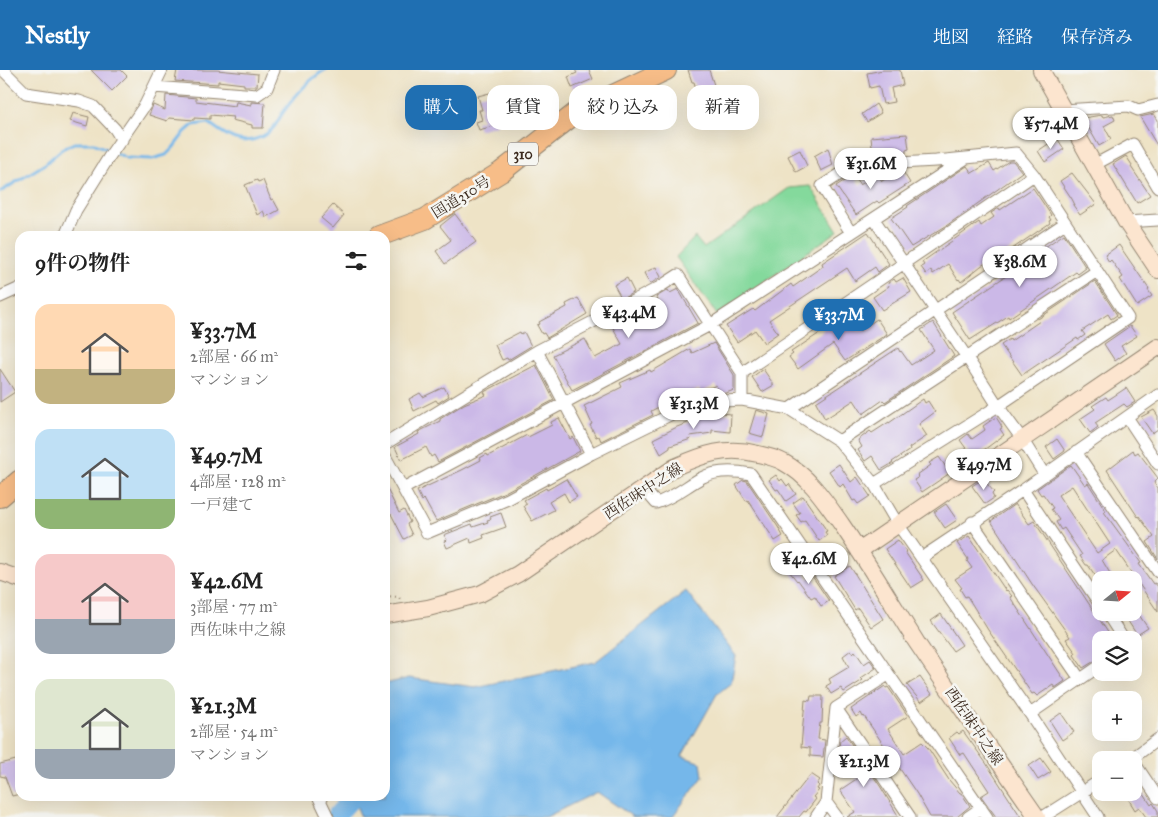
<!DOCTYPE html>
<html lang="ja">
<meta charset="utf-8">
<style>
body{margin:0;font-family:"IM FELL Great Primer","Noto Serif JP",serif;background:#f6f6f6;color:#222;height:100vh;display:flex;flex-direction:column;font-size:19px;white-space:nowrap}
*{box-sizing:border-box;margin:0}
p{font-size:16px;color:#767676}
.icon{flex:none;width:28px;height:28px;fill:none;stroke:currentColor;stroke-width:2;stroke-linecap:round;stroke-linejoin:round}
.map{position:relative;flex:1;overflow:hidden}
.sheet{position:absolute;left:15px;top:161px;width:375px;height:570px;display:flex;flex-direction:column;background:#fff;border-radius:15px;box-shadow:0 5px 20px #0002}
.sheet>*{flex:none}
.hud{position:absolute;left:405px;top:15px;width:475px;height:45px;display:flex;gap:10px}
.needle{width:32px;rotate:72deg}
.controls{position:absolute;left:1092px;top:501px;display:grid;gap:10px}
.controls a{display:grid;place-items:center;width:50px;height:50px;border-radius:10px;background:#fff;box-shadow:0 5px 20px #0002;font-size:25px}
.price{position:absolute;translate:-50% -42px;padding:0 11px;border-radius:18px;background:#fff;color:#222;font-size:16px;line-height:32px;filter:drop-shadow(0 1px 2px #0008)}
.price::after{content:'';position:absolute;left:50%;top:30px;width:15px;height:11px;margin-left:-8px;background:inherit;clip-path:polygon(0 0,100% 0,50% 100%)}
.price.on{background:#1f6fb2;color:#fff}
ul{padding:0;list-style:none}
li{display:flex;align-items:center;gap:15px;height:125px;padding:0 20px}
li span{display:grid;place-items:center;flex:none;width:140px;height:100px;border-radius:15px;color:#555}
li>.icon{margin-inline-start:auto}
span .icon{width:60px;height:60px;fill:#fffc;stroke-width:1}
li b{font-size:21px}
h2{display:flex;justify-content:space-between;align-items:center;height:60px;padding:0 20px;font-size:21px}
.chip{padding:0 18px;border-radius:15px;background:#fff;box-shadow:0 5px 20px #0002;font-size:18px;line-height:45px}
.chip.on{background:#1f6fb2;color:#fff}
header{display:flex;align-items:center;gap:30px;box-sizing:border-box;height:70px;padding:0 25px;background:#1f6fb2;color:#fff}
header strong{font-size:24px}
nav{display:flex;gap:28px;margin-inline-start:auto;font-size:18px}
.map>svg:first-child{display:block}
.green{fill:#84d99c;stroke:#60825d}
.water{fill:#75b7ea;stroke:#587084}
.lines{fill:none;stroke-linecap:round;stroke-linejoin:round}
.stream{stroke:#75b7ea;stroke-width:3}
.river{stroke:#75b7ea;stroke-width:19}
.building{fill:#cbb8e7;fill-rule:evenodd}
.street-casing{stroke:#948672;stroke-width:13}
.secondary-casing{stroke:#948672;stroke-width:18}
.highway-casing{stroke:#948672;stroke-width:22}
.path{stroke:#948672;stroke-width:2;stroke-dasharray:1 4;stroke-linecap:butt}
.street{stroke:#fff;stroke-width:11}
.secondary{stroke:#fce5cf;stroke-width:16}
.highway{stroke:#f7bd88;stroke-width:20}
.labels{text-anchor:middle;stroke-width:5;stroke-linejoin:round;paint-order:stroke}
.shield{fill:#f6f6f2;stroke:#73675e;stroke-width:1}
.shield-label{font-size:14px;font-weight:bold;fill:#3b2a1e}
.street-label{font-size:15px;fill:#3b2a1e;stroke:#f6f6f2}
</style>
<header>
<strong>Nestly</strong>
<nav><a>地図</a><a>経路</a><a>保存済み</a></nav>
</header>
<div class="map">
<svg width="1158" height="747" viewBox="0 0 1158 747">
<rect width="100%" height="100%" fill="#f6f6f2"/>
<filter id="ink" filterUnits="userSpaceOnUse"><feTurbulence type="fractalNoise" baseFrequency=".02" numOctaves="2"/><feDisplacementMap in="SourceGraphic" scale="10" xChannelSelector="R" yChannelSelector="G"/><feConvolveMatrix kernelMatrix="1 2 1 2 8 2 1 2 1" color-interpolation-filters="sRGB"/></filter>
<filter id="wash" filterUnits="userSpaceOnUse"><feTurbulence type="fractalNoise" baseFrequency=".0096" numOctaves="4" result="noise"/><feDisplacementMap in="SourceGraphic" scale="20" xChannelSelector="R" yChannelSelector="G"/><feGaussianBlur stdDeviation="1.12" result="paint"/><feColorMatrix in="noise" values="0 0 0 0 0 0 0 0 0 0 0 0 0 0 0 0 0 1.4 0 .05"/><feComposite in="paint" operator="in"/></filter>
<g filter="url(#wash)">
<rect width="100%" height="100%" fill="#eee3c6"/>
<path class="green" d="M810,116L838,161L717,245L676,187L695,167L704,178L789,118Z"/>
<path class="water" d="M686,521L736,586L731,613L717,624L682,686L701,693L703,707L672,747H633L597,722L546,747H361L352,726H385V614L409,608L475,617L595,592Z"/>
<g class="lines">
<path class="stream" d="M376,0L380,2L383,0
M0,122L45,94L62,79L74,73H93L127,88L152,89L166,85L173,78L185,62L193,55L209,53C217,59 228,68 239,70C250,73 266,67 274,57C278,52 280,46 284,41C295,26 309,9 325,0"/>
<path class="river" d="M335,747L354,726"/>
</g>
<g id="blocks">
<path class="building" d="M91,0H121L127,6L112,21Z
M177,0H217L258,4L257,16H244V14L218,11V14L175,11Z
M575,0H589L593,9L572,18L568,7L577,3Z
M688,0H709L723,42L709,47L705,35L701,36L694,12H692Z
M883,0H900L903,15L891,18L894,32L883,34L879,16L870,18L867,3Z
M497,21L501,36L494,38L497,55L479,60L476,52L482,50L479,40H482L478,26Z
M166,25L196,28V31L235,36L236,32L251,35V32L265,33L263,58H252V55L232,50L233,47L210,45V49L194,48V50L169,48L167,51L149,45L153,35L165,40Z
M876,34L881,43L867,52L862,44Z
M73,43L89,47L87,56L70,51Z
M1154,44L1158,50V77L1140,47Z
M1102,45L1103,47L1113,45L1115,50L1104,56L1111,69L1099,76L1083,48Z
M907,64L909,79L906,80V83L873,87L871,67Z
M1057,68L1064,79L1045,92L1038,81Z
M828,78L833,95L821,101L814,86Z
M800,80L807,96L796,102L788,86Z
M1126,86L1132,95L1131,97L1150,125L1137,133L1113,94Z
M1009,91H1013L1022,102L946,156L911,177L891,148L908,137L907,136L967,96L972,103L989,93L994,101Z
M902,100L910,113L879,133L877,131L856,145L836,116L853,105L860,115L874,106L875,107L878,105L882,111L898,101Z
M1072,103L1096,134L1080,145L1073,135H1075L1072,129L1060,111Z
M257,110L258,112L263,110L271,130L273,129L279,140L266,147L263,141L257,145L245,115Z
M1033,118L1051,145L1049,147L1051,150L1049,151L1050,153L996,190L995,187L981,196L961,212L959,209L958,210L948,194L933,204L931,200L926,204L921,197L924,195L922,192L979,152L981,156L994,147L991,143L999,138L1000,140Z
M333,135L344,145L333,158L321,148Z
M455,144L476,172L445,194L436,181L451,170L440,156Z
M868,162L889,194L878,202L875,197L855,211L847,198L769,250L778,263L764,273L755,260L737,272L726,256L753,239L755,241L791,214L793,217L823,196L822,193Z
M1064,164L1086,198L1078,204L1076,202L1009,248L1008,246L970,270L952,242L1006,206L1004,204L1013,199L1014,201L1039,185L1040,183L1039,181Z
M1119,175L1149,219L1148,220L1152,226L1137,236L1120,209L1123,207L1111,190L1109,192L1105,185Z
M656,197L661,207L650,214L644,203Z
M627,208L634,222L622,229L614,215Z
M903,208L911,222L882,240L873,227L889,216L888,213L894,209L896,212Z
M1095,211L1117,245L1111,249L1108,244L1082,261L1085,265L1078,270L1077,268L1022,305L1001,275L1010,269L1011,271L1037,253L1040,251L1038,249Z
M678,219L698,253L572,320L553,285L585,269L595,288L622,274L611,254L650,235L658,230L656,227L668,220L670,223Z
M578,228L587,244L547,268L544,263L542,264L537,255L540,254L539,252L567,237L566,234Z
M849,246L859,261L877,249L887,264L845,291L833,274L798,299L789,287L793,284L791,282L823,261L822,260L831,253L834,256Z
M933,252L954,286L885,332L883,330L863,344L854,330L825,349L816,332L898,278L900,282L901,281L911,295L934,280L921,260Z
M1130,256L1137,266L1121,276L1126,283L1115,291L1104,274Z
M520,262L521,264L524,262L531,276L508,290L507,288L502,290L495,275Z
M714,273L734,305V320L726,323L720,324L716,315L704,321L700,322L699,319L678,330L676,328L651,341L653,345L601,371L599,366L596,367L590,355L592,354L584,336L622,317L620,313L650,300L651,302L690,279L692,283Z
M536,295L554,330L438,392L434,385L431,387L426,377L401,390L395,377L419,364L418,362L440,351V349L464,334L486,325L484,322Z
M0,299L15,322L0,332Z
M763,299L774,315L762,322L752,307Z
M444,317L449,326L438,333L436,330L414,341L409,329L420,323L423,327Z
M1126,318L1135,332L1127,337L1124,334L1095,353L1098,357L1090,363L1080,349L1095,339L1092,336L1106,327L1108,330Z
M923,329L925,333L928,331L935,342L919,354L927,366L909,378L910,380L892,392L893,393L881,400L872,386L865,391L858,380L862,377L858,370L870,361L872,363L889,352V353Z
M756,340L769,344L763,367L749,363Z
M1154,340L1158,346V359L1152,363L1141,347Z
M720,343L731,344L730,362L712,360V363L690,366L691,369L670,376V378L661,384L653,369L677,357L698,349V348Z
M996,347L1001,355L1002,358L1000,359L1004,365L973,388L960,370L968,364L972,369L985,360L983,356Z
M559,348L570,369L573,367L580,381L505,422L436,451L424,429L422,431L417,421L462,400L481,390L480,388L487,384L488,386L527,365L528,367L552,355L551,352Z
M1057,369L1065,381L1054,389L1046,377Z
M1133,380L1135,384L1138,382L1158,408L1154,412L1158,418V489L1147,472L1154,467L1139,446L1138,447L1107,400Z
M939,387L950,403L922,422L914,410L919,407L917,405L931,395L929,393Z
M839,394L851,412L857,407L870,426L858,434L855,430L853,431L843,414L840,417L829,401Z
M1071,395L1085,415L1088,413L1106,441L1104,442L1141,493L1139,494L1153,514L1155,513L1158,517V542L1116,480L1102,490L1114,510H1101V514L1088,495H1086L1080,486L1082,485L1064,458L1061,460L1056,452L1059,450L1051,439L1053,438L1043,424L1041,425L1037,419ZM1072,416L1110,474L1097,483L1058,425Z
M776,405L780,411L782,409L787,416L789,414L796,424L786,431L778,419L776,420L769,410Z
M566,409L577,427L569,432L564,423L549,432L554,440L532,451L523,436L527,434L524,430L546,418L547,420Z
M983,409L994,422L992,424L994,428L985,434L972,416Z
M743,410L747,411L778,457L783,466L775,471L748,430L746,431L736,415Z
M385,415L399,443L404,440L410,452L407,454L412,465L404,469L391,444L385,447Z
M803,426L827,461L825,462L827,465L819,471L805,450L801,452L796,445L800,443L793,433Z
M946,434L957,450L945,458L934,442Z
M1015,434L1029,454L1034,451L1113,570H1101V587L1083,598L1074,585L1076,583L1066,569L1070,567L1032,514L991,451Z
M501,443L506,457L483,465L484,468L471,473L470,468L447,478L444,471L447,470L444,465L472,454L473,457L488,452L487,450L491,449L490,447Z
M969,466L1006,521L1007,520L1012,526L1010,527L1065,611L1055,618L1053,615L1037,626L1034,623L1032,624L988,560L967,526L965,527L960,519L962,518L955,509L972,498L967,491L968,489L957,473Z
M898,470L906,481L905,482L924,510L911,518L885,479Z
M799,494L808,509L812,506L829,531L821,536L815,526L811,528L798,510L797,511L789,501Z
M850,496L883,549L871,557L858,538L855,540L834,506Z
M1122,542H1137L1148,558L1137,565Z
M941,544L962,575L953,581L931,551Z
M851,580L853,583L855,581L864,594L870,590L876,598L861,608L863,610L844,622L841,618L831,624L826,616L831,613L829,609L849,597L843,586Z
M920,607L932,624L921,632L907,615Z
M885,616L886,618L888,617L908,646L888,659L904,684L922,672L928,678L949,710L960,723H961L970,736L957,747H930L917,724L864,646L863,647L861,643L856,647L851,639Z
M811,626H823L822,653H820L818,669L825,670L823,687L810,686V678L801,677L805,630L810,631Z
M1061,643L1074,662L1062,670L1050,651Z
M963,661L986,693L1021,747H996L994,744L981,726L989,721L964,683L960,685L949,668L957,662L959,664Z
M846,666L880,716L899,747H847L855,742L840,720L858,708L839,676L840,671Z
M1041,688L1051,702L1038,710L1029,696Z
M20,689V724L12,726L5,707L0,706V694Z
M811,704L820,710L817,714L819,716L817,719L819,720L813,727L816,729L806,742L804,741L799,747H777Z
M1134,709L1151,735L1153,733L1158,741V747H1146L1139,737L1135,740L1124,722H1134Z"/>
</g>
</g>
<g filter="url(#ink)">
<use href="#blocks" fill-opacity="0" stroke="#948672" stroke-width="1"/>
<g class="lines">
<defs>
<path id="street" d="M3,0L26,23L79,31L93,36L115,59L122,70
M154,17L257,25L267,18L274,0
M1063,40L1129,36L1138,40L1158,35
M1094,95L1133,74L1158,117
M874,149L966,286L998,336L1022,369L1044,404
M1126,152L1158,150
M851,163L822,116L848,99L863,95L936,91L1016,83L1034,105L1128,248L998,336L874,414
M65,166L76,140L109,87L145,35L162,0
M0,227L20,218
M537,281L591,384
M742,303L1034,105
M789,339L1065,153
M1127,347L1158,394
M839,371L1097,201
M385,374L537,281L658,218L678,205L742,303V330
M1076,382L1158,502
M385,386L427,463L508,429L591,384L686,337L704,332L742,330L789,339L839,371L874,414L897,453L1030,644L1098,747
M403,419L710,255L965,89
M644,419L656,433C673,428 685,417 701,408C716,400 735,401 751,404L987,747
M1023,420L1101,536
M972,452L1080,609
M921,488L1023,420L1158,325
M1106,542L1124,570
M836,638L910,747
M836,638L888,605
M1030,644L1101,595
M1130,690L1158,669
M1134,692L1158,728
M318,726L328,747
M826,732L837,747
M816,747L826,732L836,638
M968,747L981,738
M1043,747L1101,710"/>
<path id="secondary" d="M1041,0L1126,152L1158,200
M859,481L1158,277
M0,502L20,509
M385,545L428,538L480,524L518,504L675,397C704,384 726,376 758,384C767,386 776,388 783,392C809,406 825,431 842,455C868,493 892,534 917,573C956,631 997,689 1037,747"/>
<path id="highway" d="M379,166L425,149L501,102L577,42L666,0
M0,427L20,410"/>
</defs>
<use href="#street" class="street-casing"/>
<use href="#secondary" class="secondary-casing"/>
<use href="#highway" class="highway-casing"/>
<path class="path" d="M385,526L399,527L400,529"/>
<use href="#street" class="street"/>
<use href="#secondary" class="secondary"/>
<use href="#highway" class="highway"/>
</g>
</g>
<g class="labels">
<rect class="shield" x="508" y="72.5" width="30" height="23" rx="4"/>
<g class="shield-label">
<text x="523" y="89">310</text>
</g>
<g class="street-label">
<text transform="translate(461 127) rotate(-32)" y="5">国道310号</text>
<text transform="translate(643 421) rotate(-33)" y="5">西佐味中之線</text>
<text transform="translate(974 656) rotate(56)" y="5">西佐味中之線</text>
</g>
</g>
</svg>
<div class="controls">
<a><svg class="needle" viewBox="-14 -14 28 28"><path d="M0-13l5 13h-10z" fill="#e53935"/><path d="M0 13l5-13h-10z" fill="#767676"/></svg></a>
<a><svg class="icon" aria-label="layers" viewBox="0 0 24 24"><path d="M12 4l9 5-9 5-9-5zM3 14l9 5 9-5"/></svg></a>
<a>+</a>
<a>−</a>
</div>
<b class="price" style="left:1051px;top:80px">¥57.4M</b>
<b class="price" style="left:871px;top:120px">¥31.6M</b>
<b class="price" style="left:1020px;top:218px">¥38.6M</b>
<b class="price" style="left:629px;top:269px">¥43.4M</b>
<b class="price on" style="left:839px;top:271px">¥33.7M</b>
<b class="price" style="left:694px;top:360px">¥31.3M</b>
<b class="price" style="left:984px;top:421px">¥49.7M</b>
<b class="price" style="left:809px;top:515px">¥42.6M</b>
<b class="price" style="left:864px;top:718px">¥21.3M</b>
<div class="hud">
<a class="chip on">購入</a>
<a class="chip">賃貸</a>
<a class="chip">絞り込み</a>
<a class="chip">新着</a>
</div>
<section class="sheet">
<h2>9件の物件<svg class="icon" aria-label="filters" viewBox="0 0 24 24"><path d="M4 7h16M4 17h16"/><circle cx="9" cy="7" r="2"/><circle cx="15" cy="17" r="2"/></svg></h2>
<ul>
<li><span style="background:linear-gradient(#ffd9b3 65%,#c2b280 0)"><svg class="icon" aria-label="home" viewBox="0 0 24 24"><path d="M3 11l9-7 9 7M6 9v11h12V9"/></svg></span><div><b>¥33.7M</b><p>2部屋 · 66 m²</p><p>マンション</p></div></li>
<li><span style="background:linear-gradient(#bfe0f5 70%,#8fb573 0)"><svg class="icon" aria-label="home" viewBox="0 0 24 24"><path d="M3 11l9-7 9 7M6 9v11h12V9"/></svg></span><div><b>¥49.7M</b><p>4部屋 · 128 m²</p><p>一戸建て</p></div></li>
<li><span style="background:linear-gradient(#f6c9c9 65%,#9aa5b1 0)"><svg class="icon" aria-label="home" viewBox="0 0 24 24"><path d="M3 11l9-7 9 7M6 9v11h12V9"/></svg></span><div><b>¥42.6M</b><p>3部屋 · 77 m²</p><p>西佐味中之線</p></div></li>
<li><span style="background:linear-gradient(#dfe7d0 70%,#9aa5b1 0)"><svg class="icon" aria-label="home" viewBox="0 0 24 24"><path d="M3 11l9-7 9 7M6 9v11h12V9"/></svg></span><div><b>¥21.3M</b><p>2部屋 · 54 m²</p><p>マンション</p></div></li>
</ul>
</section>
</div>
